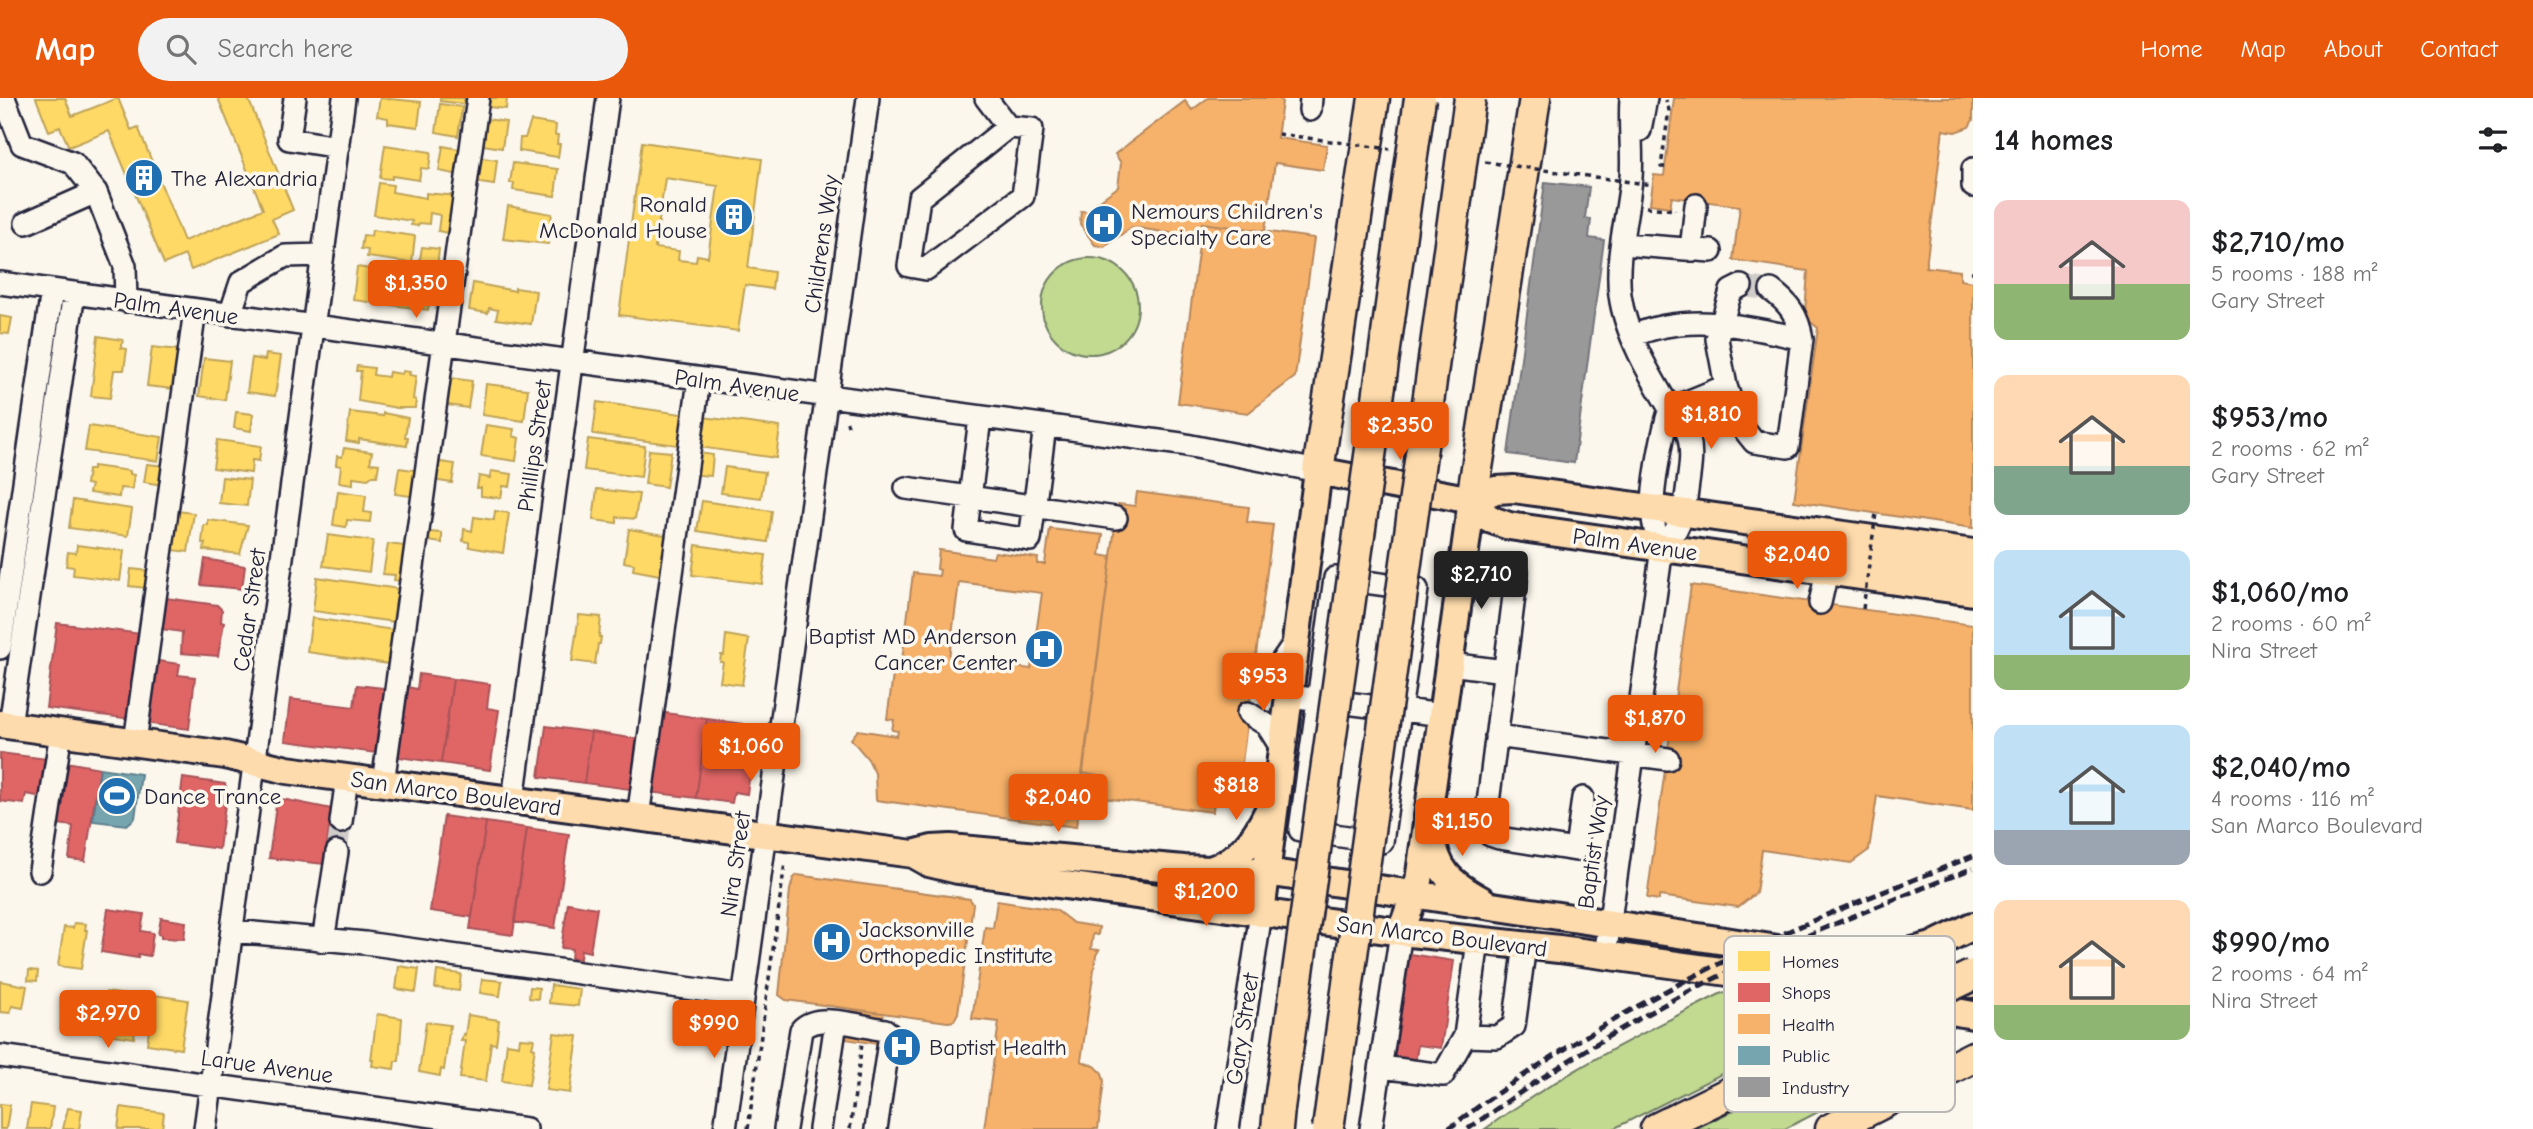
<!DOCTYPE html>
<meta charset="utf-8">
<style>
body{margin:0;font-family:"Comic Neue",sans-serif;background:#f2f2f2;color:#202124;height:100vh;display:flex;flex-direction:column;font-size:26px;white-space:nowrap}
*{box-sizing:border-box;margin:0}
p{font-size:23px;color:#757577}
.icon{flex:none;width:38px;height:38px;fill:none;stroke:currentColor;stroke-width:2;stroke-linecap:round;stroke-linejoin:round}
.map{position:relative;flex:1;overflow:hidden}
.panel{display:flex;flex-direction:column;background:#fff;width:560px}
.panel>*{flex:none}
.price{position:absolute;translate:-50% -60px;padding:0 16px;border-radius:7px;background:#ea580c;color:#fff;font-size:23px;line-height:46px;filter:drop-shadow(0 2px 4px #0008)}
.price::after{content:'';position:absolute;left:50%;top:42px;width:21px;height:16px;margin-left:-10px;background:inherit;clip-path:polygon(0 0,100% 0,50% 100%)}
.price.on{background:#222;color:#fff}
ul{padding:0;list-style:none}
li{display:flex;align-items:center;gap:21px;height:175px;padding:0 21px}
li span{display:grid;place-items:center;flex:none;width:196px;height:140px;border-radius:14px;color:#555}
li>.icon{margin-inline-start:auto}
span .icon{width:84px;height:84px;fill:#fffc;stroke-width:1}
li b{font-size:30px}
h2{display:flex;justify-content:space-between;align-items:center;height:84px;padding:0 21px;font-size:30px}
header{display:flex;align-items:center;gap:42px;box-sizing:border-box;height:98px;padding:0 35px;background:#ea580c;color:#fff}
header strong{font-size:33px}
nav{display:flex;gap:38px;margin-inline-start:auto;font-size:24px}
.search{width:490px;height:63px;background:#f2f2f2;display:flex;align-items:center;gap:18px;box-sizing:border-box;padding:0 24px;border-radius:38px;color:#757577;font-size:26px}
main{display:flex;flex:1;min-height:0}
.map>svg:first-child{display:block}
.green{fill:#c1da90;stroke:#727e66;stroke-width:2}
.homes{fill:#ffd966;stroke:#bda259;stroke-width:2;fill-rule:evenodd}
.shops{fill:#e06666;stroke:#a75259;stroke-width:2}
.health{fill:#f6b26b;stroke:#b6875d;stroke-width:2;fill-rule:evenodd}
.public{fill:#76a5af;stroke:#5d7e8c;stroke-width:2}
.industry{fill:#999;stroke:#75757d;stroke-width:2}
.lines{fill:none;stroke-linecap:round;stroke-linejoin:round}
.minor-tunnel{stroke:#d0ccc9;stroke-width:21;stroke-dasharray:21 10;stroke-linecap:butt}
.minor-casing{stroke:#22223b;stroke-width:26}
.major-casing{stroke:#22223b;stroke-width:32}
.highway-casing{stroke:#22223b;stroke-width:35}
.path{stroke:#22223b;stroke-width:3.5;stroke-dasharray:5 5;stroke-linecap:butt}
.minor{stroke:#fbf7ec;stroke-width:21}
.major{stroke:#fddbac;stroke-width:26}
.highway{stroke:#fddbac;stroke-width:30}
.rail{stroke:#22223b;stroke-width:5;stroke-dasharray:10 5;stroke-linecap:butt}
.highway-bridge-casing{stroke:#22223b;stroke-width:35;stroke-linecap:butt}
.path-bridge{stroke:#22223b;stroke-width:3.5;stroke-dasharray:5 5;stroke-linecap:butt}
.highway-bridge{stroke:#fddbac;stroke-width:30}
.labels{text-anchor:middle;stroke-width:7;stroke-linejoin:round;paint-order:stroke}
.poi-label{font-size:23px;fill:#22223b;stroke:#fbf7ec;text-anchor:start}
.street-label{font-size:23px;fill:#22223b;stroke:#fbf7ec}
.key{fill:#fbf7ec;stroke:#bab7b7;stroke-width:2}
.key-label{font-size:19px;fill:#22223b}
</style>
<header>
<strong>Map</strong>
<div class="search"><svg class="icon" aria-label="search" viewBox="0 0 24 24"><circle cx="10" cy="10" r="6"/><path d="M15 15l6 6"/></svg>Search here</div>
<nav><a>Home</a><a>Map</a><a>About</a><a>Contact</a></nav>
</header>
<main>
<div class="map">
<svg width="1973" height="1031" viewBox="0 0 1973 1031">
<rect width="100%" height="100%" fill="#fbf7ec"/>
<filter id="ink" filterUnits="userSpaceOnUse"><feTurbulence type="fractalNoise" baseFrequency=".0143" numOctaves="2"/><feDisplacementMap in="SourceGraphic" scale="14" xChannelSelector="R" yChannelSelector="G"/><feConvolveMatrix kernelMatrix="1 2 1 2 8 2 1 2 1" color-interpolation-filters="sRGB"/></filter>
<g filter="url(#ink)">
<path class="green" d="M1042 208a48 48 0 1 1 96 0a48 48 0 1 1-96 0Z
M1722,895L1776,902L1836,918L1613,1031H1485C1559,977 1640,936 1722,895Z
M1852,960L1867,989L1785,1031H1695L1817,972Z"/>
<path class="homes" d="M36,0H65L72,18L118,0L131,32L138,29L184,143L263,111L218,0H248L293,112L272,121L279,136L191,172L185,157L164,166L109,33L69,49L60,29L49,33Z
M380,0L421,4L418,29L388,25V20L377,18Z
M440,0H464V6L440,3Z
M490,0H507L506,11L489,9Z
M440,6L462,9L458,38L436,34Z
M487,21L506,24L502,50L483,47Z
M531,23L556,27L555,37H558L557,46H560L558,59L519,53L520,40H525Z
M642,44L762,61L748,170L774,174L772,191L745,187L738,233L619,217ZM665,80L718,88L708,159L697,157L696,164L678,162L679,153L655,150Z
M385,47L431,54L429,71L421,70L419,82L392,78V81L380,80Z
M443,48L464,52L460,77L439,73Z
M476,59L497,62L494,87L473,84Z
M513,65L558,71L555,98L513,92L514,85H510Z
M379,85L393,87L392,94L426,100V95L458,98L452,136L438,133L440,117L430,115L429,126L419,125L418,128L411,127L412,123L374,117Z
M508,108L552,116L550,127H544L543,132L549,133L548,146L503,141Z
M372,132L415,138L412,165L367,159L368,152L361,151L363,137L371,138Z
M422,149L439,151L437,169L419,167Z
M357,169L432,180L428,212L353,202Z
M473,185L515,193V190L536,193L531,226L496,221L498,212L489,210L488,215L469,212Z
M0,218L12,220L9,236L0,235Z
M98,238L123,242L121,250L127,251L124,272H114L110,300L91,298Z
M152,249L178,252L173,291L147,288Z
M266,256L281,258L275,298L247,294L252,260L265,262Z
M204,260L230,263L225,302L199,298Z
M357,268L374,270L373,277L388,279L389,274L402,276L403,273L410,274L409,277L416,278L413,301L416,302L415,310H397L358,303L361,273H356Z
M444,279L472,283L468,310L441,306Z
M486,286L528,291L524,323L482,317Z
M597,304L689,317L685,348L593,336Z
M236,314L253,316L251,333L234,330Z
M350,314L383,318V315L408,320L405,339H408L407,348L359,341V345L346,343Z
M703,319L780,329L776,360L699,349Z
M486,327L514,331L513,338L519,340L516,363L481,358Z
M89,328L162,339L158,363L85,353Z
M588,341L645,348L641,379L584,372Z
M217,342L261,348L259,363L252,362L251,375L213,370Z
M344,350L372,354L370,365L379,366L377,378H372L368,381L353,379V386L339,384L341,368L336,367L337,358L342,359Z
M649,352L671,354L666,389L645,386Z
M692,354L713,357L711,378L689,376Z
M434,363L455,366L452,385L432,382Z
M147,366L165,368L163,387L144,384Z
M93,368L130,373V376L134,377L132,391L120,390L119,399L89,395L91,387L86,386L88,372H93Z
M725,369L765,374L761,400L721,395Z
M399,370L421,373L418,399L395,396Z
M491,373L512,376L510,389L503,388L501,400L481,398V390H477L479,378L490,380Z
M222,379L250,382L247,408L219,405Z
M597,391L639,396L635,421L617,419V425L593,422Z
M338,393L366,397L364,414L371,415L370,424L347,422L346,429L333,427Z
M73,402L132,411L128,438L69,430Z
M702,403L772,413L768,444L697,433Z
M177,413L194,415L188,454L172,452Z
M495,413L509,415L503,455L469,449V444L463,443L464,431L472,433L474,419L494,422Z
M208,422L248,427L240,456L204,452L205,445H202L204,427H208Z
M629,431L671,438L665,478L633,472L634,466L624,464Z
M429,434L442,435V445L428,443Z
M328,437L373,443L369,474L323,468Z
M388,446L405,448L400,483L394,482L395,477L383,476Z
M77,447L124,453L120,483L73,477L74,469L66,468L68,454L76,455Z
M696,447L766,457L762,486L692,477Z
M131,471L149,473L146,490L129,488Z
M317,479L399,491L395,524L313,513Z
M579,517L601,519L599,539H601L600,546H598L595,566L572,563Z
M312,520L394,532L389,566L307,554Z
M726,537L749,541L742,587L720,584L723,564H720L721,557H724Z
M74,825L86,826L85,832H87L81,871L58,868L64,829L73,830Z
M399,868L419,871L416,894L396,891Z
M29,872L38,873L37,883L28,882Z
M437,873L461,876L459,893L435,890Z
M482,881L502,883L500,898L480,895Z
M0,883L27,888L23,910L12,908L10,915L0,914Z
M551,887L580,891L578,908L549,905Z
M530,889L539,890L538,901L529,900Z
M106,894L136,898L133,915L137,916L134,940L100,935Z
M154,897L188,902L181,951L147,946Z
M377,916L402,920L399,963H395L394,971L372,968L373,962H371Z
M468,917L499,922L496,946L491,945L486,983L460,980L465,943H461L463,936L465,937Z
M426,924L450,927L444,972L441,971L440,978L419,974Z
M554,935L578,938L570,995L546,992Z
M520,940L534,941L532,949L535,950L529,987L502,983L507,945L519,947Z
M0,1006L10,1007L6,1031H0Z
M31,1006L53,1009L50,1031H27Z
M121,1009L164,1015L162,1031H118Z
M68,1010L82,1012L79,1031H63Z"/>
<path class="shops" d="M205,461L245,468L242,491L201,487Z
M166,500L217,507L222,512L221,524L224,525L218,558L181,555L182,534L161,531Z
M57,525L142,536L131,621L46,610Z
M151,562L180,566L178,577L195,579L189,631L143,625Z
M419,576L453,581L441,665L392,658L402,588L417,591Z
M453,581L490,586L487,610L499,612L490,672L441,665Z
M357,587L391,591L383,656L285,643L290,601L354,609Z
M659,614L707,621L696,700L648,694Z
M707,621L744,626L743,639L755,641L747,696L734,694L732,705L696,700Z
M546,628L591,634L584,685L539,679Z
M591,634L644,642L637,692L584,685Z
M0,655L48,661L43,699L26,696L24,706L0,703Z
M66,664L100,670L85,763L69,761L73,728L57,726Z
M183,680L225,686L227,692L219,751L174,745Z
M277,700L332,711L324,766L269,760Z
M444,718L486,724L472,819L430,813Z
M330,723L344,724L340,754L326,753Z
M486,724L527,730L513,837L470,831Z
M527,730L569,736L555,830L514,824Z
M568,805L597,810L590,854L581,852L580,861L571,860L572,851L561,850Z
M108,811L144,816L141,833L153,835L150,858L138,856V860L101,854Z
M161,820L186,824L184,841L161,840V837L158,836Z
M1410,856L1454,863L1441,950L1418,947L1415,965L1394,962Z"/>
<path class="health" d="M1208,0H1279L1282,4L1277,40L1327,47L1323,72L1275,65L1265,133L1202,125L1200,140L1132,129L1104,149L1095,147L1080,126L1081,113L1092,114L1093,107L1118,89L1121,65L1115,56L1185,3L1192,12Z
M1674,0H1973V22L1969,29L1955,34L1943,32L1926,169L1960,173V182L1973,184V430L1794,403L1818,230L1808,222L1805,215L1808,173L1733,162L1740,108L1672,99L1670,109L1650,106L1654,77L1664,78Z
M1202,125L1314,140L1295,279L1248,315L1178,305Z
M1137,394L1249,409L1247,424L1273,427L1237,703L1214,700L1213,714L1095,699L1098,678L1082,675L1118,406L1135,408Z
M1050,431L1103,437L1100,457L1111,459L1076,729L876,702L875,675L868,661L851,641L858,632L897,638L898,633L892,632L894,622L887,621L893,577L900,578L913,475L939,478L940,472L937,471L939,452L993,460L995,454L1038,460L1037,466H1045ZM959,484L1042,495L1031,571L949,560Z
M1691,487L1973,527V712L1877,698L1869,752L1851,765L1762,752L1756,795L1738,809L1659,798V802L1647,800Z
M797,777L970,801L973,806L958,915L954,923L948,924L786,902L779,897L790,792L793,781Z
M997,803L1056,812L1073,825L1099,829L1098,837L1093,836L1091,851L1099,852L1096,857L1081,963L1095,968L1102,975L1104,983L1098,1031H984L999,924L972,921L985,829L993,830Z
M850,911L884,915L880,943L877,946L846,941Z"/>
<path class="public" d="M100,670L141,676L135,720L127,727L93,723Z"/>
<path class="industry" d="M1545,84L1589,89L1585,120L1591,121L1589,140L1604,142L1574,365L1508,356Z"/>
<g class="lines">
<path class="minor-tunnel" d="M1741,188L1771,192
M337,754L341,724"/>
<defs>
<path id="minor" d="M4,0L22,46L73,65L96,94L125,168L126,203
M295,0L289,41L338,49
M986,0L1008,29L1032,31L1023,98L926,171L909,168L919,100L1008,29
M1631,0C1629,27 1633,54 1631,80C1628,118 1615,158 1620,197C1625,235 1649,276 1669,309C1676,319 1686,327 1689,340C1693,358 1689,376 1687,393C1684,416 1679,433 1662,450
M1310,12L1311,0
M1640,32L1646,0
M1973,71V88
M26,125L96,94
M1622,146L1711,153
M1691,152L1696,107
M0,185L1181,346L1318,373
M1771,192C1790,206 1798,218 1802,241
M230,217L241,184L285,158L323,157
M1633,238C1686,214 1748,228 1802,241L1788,349L1754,344L1738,324L1726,288L1717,241L1731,193L1741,188
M1670,311L1726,288
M980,320L966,432L1030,442L1045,328
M906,390L1116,420
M1517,474L1485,729L1490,737L1499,740L1576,752L1583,700
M1335,480L1417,491L1382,744L1300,732Z
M1820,505L1827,474
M0,550L52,192
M1450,566L1504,573
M1253,585L1275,573L1295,544
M1289,598L1443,617
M1248,615L1267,627L1282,651
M10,627L74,195
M1496,638L1668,661
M135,644L195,212
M383,685L478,0
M513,702L608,0
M638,719L699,282
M341,724L347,680
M40,773L61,634
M232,833L365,845L743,898
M323,843L337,754
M1605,858L1662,450C1658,440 1653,430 1653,419C1651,395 1662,334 1670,311
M1465,938L1497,939L1514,928L1525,847
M0,958L526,1031
M1381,969L1443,977L1465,938L1478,843
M205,1031L344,0
M725,1031L868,0
M785,1031L801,932C817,913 863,929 885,932L890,937L876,1031
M820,1031L836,924
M1228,1031L1261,815
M1371,1031L1401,834"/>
<path id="major" d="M1472,402L1489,421L1509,428L1973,494
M1831,471L1846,463L1863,460L1973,473
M0,626L225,657L287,672L913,756L929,765L958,772L1401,834L1559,851L1728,874L1818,888L1973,917
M1431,735C1436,773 1450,785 1483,803
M913,756L932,751L950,750L1184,771L1266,774L1778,851L1971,886
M1211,772C1240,761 1255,741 1268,714
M1261,815L1318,373L1472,402L1496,392L1514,391L1973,455
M1401,834L1419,783L1472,402
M1873,863L1932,848L1973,828"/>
<path id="highway" d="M1318,373L1374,0
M1472,402L1535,0
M1277,1031L1279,1010
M1656,1031L1845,938
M1831,1031L1973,959"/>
</defs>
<use href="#minor" class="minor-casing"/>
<use href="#major" class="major-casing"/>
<use href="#highway" class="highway-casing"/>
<path class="path" d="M1665,69H1661L1669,12L1666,2
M1646,109L1675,112V111
M1971,174H1973
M847,324L848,328
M748,1031L785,765
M850,1031L862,946"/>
<use href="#minor" class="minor"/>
<use href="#major" class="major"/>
<use href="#highway" class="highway"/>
<path class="rail" d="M1448,1031C1542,960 1645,900 1752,850C1824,816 1899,788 1973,758
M1468,1031C1550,972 1636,918 1728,874C1808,835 1891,803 1973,770"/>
<defs>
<path id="highway-bridge" d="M1845,938L1973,877
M1279,1010L1420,0
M1328,1031L1470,0"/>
</defs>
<use href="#highway-bridge" class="highway-bridge-casing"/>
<path class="path-bridge" d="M1278,36L1390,51
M1485,64L1653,87
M1863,511L1876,415"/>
<use href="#highway-bridge" class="highway-bridge"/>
</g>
</g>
<defs>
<symbol id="building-disc" viewBox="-11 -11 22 22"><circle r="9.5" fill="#1f6fb2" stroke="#fbf7ec"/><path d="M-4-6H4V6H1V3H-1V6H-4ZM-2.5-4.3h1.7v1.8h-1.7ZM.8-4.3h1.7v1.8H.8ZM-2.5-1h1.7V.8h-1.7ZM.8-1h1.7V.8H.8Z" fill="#fff"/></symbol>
<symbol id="hospital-disc" viewBox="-11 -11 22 22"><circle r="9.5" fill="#1f6fb2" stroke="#fbf7ec"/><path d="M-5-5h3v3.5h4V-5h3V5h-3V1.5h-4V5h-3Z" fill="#fff"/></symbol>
<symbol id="stadium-disc" viewBox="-11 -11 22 22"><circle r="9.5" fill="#1f6fb2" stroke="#fbf7ec"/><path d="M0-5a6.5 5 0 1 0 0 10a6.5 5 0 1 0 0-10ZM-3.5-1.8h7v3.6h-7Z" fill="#fff"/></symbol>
</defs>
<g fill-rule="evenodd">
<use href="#building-disc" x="122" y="58" width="44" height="44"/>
<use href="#building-disc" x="712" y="97" width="44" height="44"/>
<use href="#hospital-disc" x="1082" y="104" width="44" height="44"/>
<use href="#hospital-disc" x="1022" y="529" width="44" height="44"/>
<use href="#stadium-disc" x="95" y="676" width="44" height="44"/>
<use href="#hospital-disc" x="810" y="822" width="44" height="44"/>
<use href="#hospital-disc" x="880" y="927" width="44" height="44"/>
</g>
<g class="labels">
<g class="poi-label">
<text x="171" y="88">The Alexandria</text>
<text x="707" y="114" text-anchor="end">Ronald<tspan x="707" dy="26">McDonald House</tspan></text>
<text x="1131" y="121">Nemours Children's<tspan x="1131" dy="26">Specialty Care</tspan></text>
<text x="1017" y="546" text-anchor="end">Baptist MD Anderson<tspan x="1017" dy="26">Cancer Center</tspan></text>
<text x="144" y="706">Dance Trance</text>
<text x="859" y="839">Jacksonville<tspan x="859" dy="26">Orthopedic Institute</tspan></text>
<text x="929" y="957">Baptist Health</text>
</g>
<g class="street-label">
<text transform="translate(821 146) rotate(-82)" y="8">Childrens Way</text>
<text transform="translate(176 210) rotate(8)" y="8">Palm Avenue</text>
<text transform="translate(737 287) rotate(8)" y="8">Palm Avenue</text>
<text transform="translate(534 348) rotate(-82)" y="8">Phillips Street</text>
<text transform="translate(1635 446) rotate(8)" y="8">Palm Avenue</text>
<text transform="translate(249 512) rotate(-82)" y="8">Cedar Street</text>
<text transform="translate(456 695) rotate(8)" y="8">San Marco Boulevard</text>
<text transform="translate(1593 754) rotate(-82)" y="8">Baptist Way</text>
<text transform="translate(735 766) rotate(-82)" y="8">Nira Street</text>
<text transform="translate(1442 838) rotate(7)" y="8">San Marco Boulevard</text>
<text transform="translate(1242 931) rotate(-81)" y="8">Gary Street</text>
<text transform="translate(267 968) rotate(8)" y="8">Larue Avenue</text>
</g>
</g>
<rect x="1724" y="838" width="231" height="176" rx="10" class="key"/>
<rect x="1738" y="853" width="32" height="20" fill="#ffd966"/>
<rect x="1738" y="885" width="32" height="19" fill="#e06666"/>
<rect x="1738" y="916" width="32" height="20" fill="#f6b26b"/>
<rect x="1738" y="948" width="32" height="19" fill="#76a5af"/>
<rect x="1738" y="979" width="32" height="20" fill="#999"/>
<g class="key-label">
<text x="1782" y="870">Homes</text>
<text x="1782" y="901">Shops</text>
<text x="1782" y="933">Health</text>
<text x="1782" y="964">Public</text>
<text x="1782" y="996">Industry</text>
</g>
</svg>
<b class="price" style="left:416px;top:222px">$1,350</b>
<b class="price" style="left:1711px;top:353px">$1,810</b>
<b class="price" style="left:1400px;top:364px">$2,350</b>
<b class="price" style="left:1797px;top:493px">$2,040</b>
<b class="price on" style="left:1481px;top:513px">$2,710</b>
<b class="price" style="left:1263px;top:615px">$953</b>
<b class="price" style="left:1655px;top:657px">$1,870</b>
<b class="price" style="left:751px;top:685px">$1,060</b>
<b class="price" style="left:1236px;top:724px">$818</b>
<b class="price" style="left:1058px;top:736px">$2,040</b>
<b class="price" style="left:1462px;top:760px">$1,150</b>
<b class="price" style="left:1206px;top:830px">$1,200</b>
<b class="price" style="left:108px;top:952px">$2,970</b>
<b class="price" style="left:714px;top:962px">$990</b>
</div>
<section class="panel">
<h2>14 homes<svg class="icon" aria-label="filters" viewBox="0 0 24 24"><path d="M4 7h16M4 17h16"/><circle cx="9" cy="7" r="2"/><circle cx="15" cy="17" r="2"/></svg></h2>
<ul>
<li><span style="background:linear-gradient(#f6c9c9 60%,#8fb573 0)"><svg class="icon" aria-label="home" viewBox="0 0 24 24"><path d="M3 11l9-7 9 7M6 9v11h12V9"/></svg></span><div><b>$2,710/mo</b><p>5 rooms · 188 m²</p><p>Gary Street</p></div></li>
<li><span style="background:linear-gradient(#ffd9b3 65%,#7fa58c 0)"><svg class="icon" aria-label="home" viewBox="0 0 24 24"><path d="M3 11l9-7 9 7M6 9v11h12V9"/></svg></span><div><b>$953/mo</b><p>2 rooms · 62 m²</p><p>Gary Street</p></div></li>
<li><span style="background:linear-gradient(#bfe0f5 75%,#8fb573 0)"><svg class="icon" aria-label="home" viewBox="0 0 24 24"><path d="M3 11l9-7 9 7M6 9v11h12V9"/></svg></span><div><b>$1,060/mo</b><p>2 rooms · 60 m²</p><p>Nira Street</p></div></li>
<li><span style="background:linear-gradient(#bfe0f5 75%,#9aa5b1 0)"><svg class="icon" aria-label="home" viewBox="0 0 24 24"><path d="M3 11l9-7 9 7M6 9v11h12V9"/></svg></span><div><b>$2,040/mo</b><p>4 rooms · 116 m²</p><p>San Marco Boulevard</p></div></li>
<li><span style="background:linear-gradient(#ffd9b3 75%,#8fb573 0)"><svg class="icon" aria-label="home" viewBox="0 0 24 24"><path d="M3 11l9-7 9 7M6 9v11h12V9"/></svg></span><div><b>$990/mo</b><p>2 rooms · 64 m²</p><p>Nira Street</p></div></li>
</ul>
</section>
</main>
